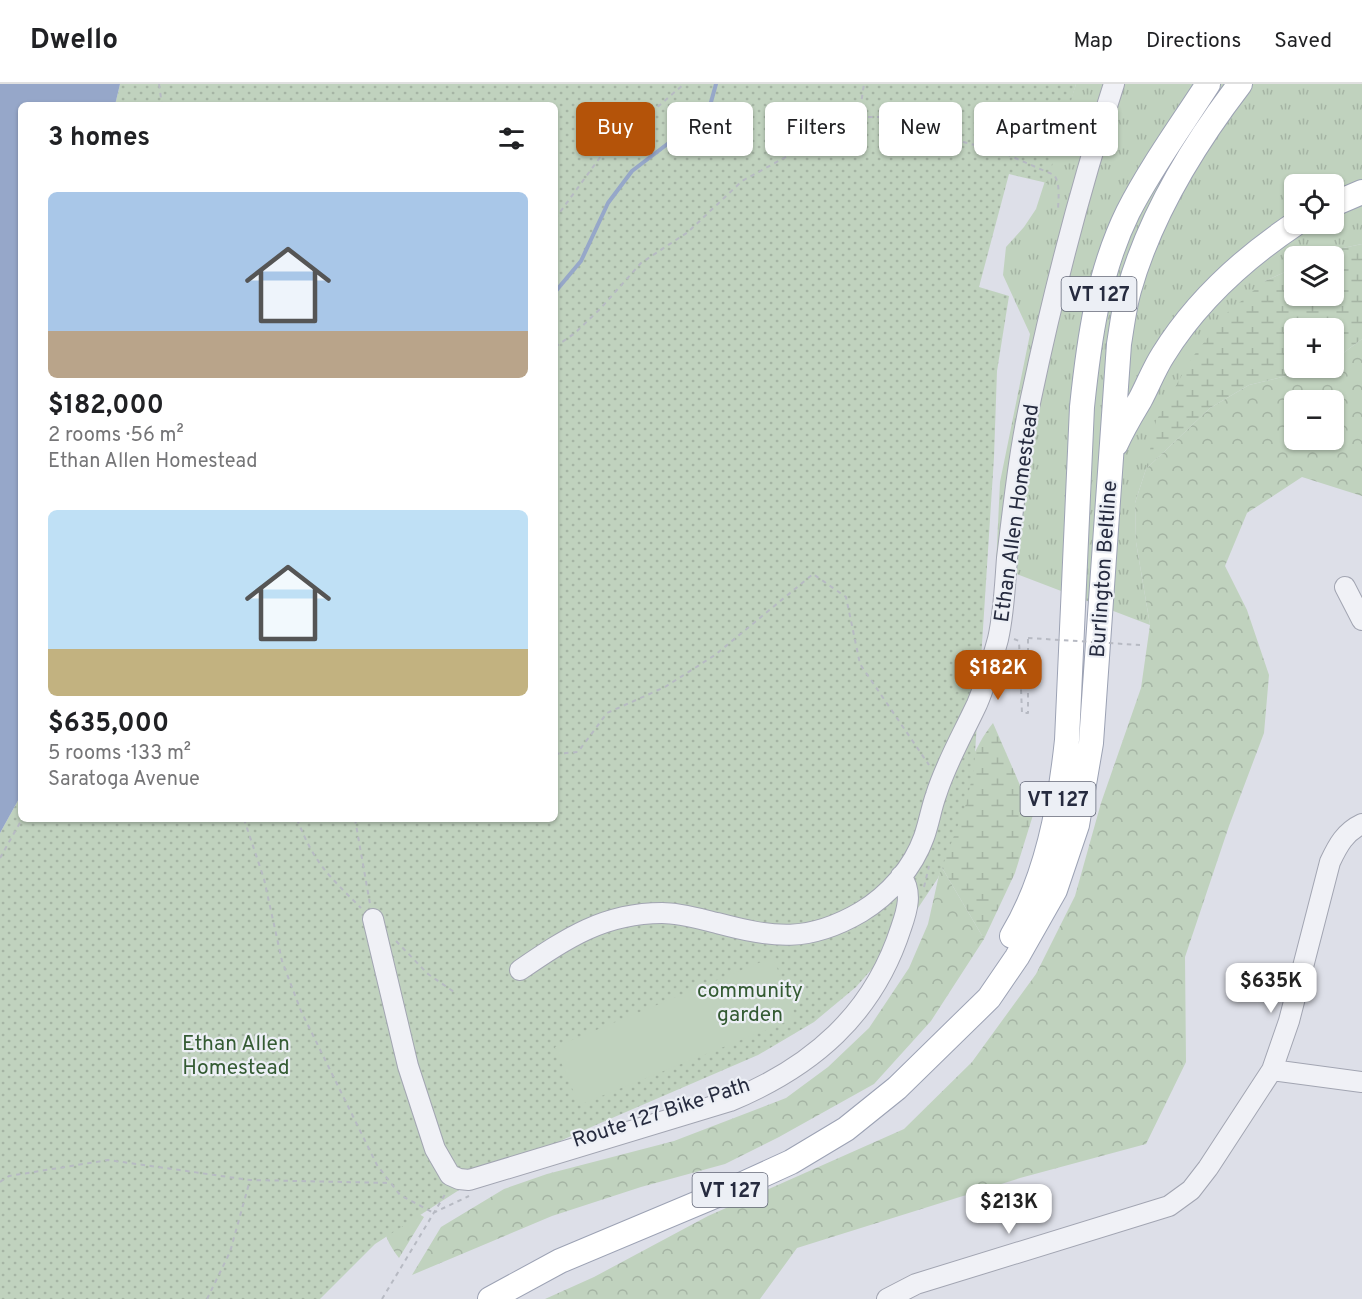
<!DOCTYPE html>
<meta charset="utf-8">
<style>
body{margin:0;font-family:Overpass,sans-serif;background:#f2f2f2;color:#202124;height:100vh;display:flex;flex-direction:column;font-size:22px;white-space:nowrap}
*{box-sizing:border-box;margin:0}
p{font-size:20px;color:#757577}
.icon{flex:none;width:33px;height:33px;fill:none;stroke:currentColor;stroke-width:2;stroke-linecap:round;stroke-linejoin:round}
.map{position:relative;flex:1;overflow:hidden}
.details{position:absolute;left:18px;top:18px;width:540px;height:720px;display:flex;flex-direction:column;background:#fff;border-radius:9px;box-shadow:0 2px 4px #0004}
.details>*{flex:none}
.top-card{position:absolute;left:576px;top:18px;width:570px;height:54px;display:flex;gap:12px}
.fabs{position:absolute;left:1284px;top:90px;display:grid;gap:12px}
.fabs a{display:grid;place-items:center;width:60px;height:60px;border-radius:9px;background:#fff;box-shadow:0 2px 4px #0004;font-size:30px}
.price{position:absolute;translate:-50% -51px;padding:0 14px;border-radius:12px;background:#fff;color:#222;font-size:20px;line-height:39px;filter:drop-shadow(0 2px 3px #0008)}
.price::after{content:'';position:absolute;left:50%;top:36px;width:18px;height:14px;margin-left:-9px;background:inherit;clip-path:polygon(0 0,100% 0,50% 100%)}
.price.active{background:#b45309;color:#fff}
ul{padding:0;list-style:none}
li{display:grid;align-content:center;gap:12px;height:318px;padding:0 30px}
li span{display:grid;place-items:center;height:186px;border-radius:9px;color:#555}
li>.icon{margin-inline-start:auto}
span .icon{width:108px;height:108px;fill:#fffc;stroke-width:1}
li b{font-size:26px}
h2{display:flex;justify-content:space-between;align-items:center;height:72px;padding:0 30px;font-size:26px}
.pill{padding:0 21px;border-radius:9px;background:#fff;box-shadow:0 2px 4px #0004;font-size:21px;line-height:54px}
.pill.active{background:#b45309;color:#fff}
header{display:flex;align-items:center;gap:36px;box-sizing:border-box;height:84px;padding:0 30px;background:#fff;border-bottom:2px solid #e0e0e0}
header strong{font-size:28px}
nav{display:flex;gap:33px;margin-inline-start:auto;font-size:21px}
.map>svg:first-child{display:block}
.grass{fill:url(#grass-tufts);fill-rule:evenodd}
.forest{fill:url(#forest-crowns);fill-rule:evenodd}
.wetland{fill:url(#wetland-marsh)}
.park{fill:url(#park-dots)}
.garden{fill:#c0d2be}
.water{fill:#96a7c9}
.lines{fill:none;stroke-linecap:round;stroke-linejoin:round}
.stream{stroke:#96a7c9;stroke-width:4}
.minor-casing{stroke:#a2a5b2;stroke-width:22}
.major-casing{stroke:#9ca2b4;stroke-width:26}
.path{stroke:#b7bac3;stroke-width:2;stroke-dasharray:4.5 4.5;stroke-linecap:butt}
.minor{stroke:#f0f1f6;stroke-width:20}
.major{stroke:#fff;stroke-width:24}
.path-bridge{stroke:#b7bac3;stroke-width:2;stroke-dasharray:4.5 4.5;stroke-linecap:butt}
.labels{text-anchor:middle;stroke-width:4.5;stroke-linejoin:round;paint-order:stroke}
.shield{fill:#eceff5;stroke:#616676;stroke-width:1.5}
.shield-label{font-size:20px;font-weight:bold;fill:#262b3f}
.street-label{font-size:21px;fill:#262b3f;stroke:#eceff5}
.park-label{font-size:21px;fill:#345b33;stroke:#eceff5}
</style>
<header>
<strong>Dwello</strong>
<nav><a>Map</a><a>Directions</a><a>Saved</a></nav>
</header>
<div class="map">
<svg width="1362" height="1215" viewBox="0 0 1362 1215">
<defs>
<pattern id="grass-tufts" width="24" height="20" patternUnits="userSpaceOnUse" patternTransform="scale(1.5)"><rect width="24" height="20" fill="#c0d2be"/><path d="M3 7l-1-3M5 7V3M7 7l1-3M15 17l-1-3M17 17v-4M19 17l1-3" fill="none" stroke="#a5b4a4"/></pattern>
<pattern id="forest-crowns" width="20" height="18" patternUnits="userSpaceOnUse" patternTransform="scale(1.5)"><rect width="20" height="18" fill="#c0d2be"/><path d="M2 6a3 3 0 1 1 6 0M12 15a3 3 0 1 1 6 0" fill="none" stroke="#a5b4a4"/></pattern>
<pattern id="wetland-marsh" width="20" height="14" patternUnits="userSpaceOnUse" patternTransform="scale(1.5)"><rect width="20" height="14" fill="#c0d2be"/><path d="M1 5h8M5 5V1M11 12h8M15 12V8" fill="none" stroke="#a5b4a4"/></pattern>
<pattern id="park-dots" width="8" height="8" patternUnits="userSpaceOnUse" patternTransform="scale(1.5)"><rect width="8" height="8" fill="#c0d2be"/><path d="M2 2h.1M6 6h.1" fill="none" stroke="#a5b4a4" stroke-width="1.8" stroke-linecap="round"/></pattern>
</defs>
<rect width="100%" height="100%" fill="#dddfe8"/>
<path class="grass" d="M1076,0H1362V160L1338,165L1321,172H1294V184L1265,197L1146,385L1135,419L1136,458L1150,541L996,482L1000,398L1030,250L1003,191L1006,163L1024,143L1036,125ZM1294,100H1334V140H1294Z"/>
<path class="forest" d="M1362,255V412L1302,393L1247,429L1225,482L1247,526L1269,591L1264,649L1229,742L1185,873L1186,978L1146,1060L1020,1094L797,1164L760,1215H545L594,1193L708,1132L904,1045L972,978L1036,890L1075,812L1101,719L1141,604L1150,541L1136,458L1135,419L1146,385L1210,324L1249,301L1319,284H1334V276ZM1294,316H1334V356H1294Z
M941,782L984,855L931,937L874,1000L779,1053L725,1080L641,1103L552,1132L412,1191L441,1143L504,1105L547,1090L674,1057L786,1014L828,983L869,944L909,884L928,840Z
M389,1112L424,1133L399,1174C381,1151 382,1140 389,1112Z"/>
<path class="wetland" d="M1362,160V255L1334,276V244H1294V284H1319L1249,301L1210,324L1146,385L1156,337L1191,275L1227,229L1265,197L1294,184V212H1334V172H1321L1338,165Z
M993,639L1033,731L1015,789L984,855L941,782C952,737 963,676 993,639Z"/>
<path class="park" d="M120,0H1076L1047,99L1009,90L979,203L1009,212L997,287L994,373L974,685L966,720L938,794L894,860L856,903L814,938L758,971L582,1047L470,1099L375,1160L320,1215H0V749L21,711V735H555V21H115Z"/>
<path class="garden" d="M773,873L796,934L579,1021L555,963Z"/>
<path class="water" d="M0,0H120L115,21H21V711L0,749Z"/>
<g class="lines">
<path class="stream" d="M555,208L581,177L608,119L632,87L708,29L716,0"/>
<defs>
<path id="minor" d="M1345,503L1362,536
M373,835L408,982L435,1065L450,1091L459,1095L469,1096L730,1017C812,983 873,931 901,844C907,827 913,808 901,792
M520,886C567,854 604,829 662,829C680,829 700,835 717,839C774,854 808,859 861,828C889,811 913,784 924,753C929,739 931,725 936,711C946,679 963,650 977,620C986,599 992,577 998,555C1004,529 1005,500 1007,474C1014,419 1019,368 1031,314C1053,210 1081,101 1114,0
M1272,986L1362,998
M887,1215L916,1200L1169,1122L1191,1106L1208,1084L1272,986L1289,937L1330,778C1338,761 1345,748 1362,740"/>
<path id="major" d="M1334,120L1362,108
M1116,360C1123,344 1131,331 1140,316C1148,301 1154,285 1163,271C1197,216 1243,175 1295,140
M1012,852C1047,794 1060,722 1067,656L1082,323C1089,256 1098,189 1128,128C1151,83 1181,42 1208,0
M490,1215L560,1177L734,1104L791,1078L846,1045L897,1004L989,914L1017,873L1055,806L1077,741L1091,659L1119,260C1122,242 1124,223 1129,206C1150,132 1194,60 1240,0"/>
</defs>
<use href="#minor" class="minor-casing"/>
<use href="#major" class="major-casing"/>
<path class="path" d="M159,0L162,21
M859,33H885L918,42L955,56L999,67L1054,91C1061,100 1058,116 1058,128
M859,33L864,0
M555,135L601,72L684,0
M555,263L575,249L600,225L641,179L688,148L742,97L859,33
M1014,555L1019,557L1022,629H1028V554
M555,670L578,668L607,629L665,603L715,571L813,490L846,513L860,580L929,681
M244,735L264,795L282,877L301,927L377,1081L400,1111L432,1128
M297,735C314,779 329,792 361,824
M355,735L370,820
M0,774L22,735
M924,803L929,782
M396,857L428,890L457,910
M0,1098L9,1092L108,1076L250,1096L391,1099
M433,1129L469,1112
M207,1215L230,1168L250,1096
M382,1215L447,1107"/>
<use href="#minor" class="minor"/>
<use href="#major" class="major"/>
<path class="path-bridge" d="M1028,554L1140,561"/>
</g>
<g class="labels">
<g class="shield">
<rect x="1061.5" y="193" width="75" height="34" rx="4.5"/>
<rect x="1020.5" y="698" width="75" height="34" rx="4.5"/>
<rect x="692.5" y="1089" width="75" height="34" rx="4.5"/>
</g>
<g class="shield-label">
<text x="1099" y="217">VT 127</text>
<text x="1058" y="722">VT 127</text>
<text x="730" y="1113">VT 127</text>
</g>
<g class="street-label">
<text transform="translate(1016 429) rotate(-82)" y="7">Ethan Allen Homestead</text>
<text transform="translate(1103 485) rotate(-86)" y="7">Burlington Beltline</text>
<text transform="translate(661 1028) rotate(-18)" y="7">Route 127 Bike Path</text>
</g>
<g class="park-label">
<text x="750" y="913">community<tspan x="750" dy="24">garden</tspan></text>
<text x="236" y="966">Ethan Allen<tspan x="236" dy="24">Homestead</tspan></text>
</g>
</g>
</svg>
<div class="fabs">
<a><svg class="icon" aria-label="locate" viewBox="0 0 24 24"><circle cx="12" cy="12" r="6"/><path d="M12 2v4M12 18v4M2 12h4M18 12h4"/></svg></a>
<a><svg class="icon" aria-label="layers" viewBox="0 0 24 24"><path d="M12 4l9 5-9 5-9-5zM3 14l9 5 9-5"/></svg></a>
<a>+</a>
<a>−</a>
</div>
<b class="price active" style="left:998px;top:617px">$182K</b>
<b class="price" style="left:1271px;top:930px">$635K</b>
<b class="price" style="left:1009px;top:1151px">$213K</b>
<div class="top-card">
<a class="pill active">Buy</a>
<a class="pill">Rent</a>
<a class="pill">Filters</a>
<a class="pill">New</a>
<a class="pill">Apartment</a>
</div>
<section class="details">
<h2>3 homes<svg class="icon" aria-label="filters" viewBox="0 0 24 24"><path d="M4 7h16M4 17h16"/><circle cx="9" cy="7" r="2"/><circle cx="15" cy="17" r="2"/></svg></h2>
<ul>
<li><span style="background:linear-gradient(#a9c7e8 75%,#b9a48a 0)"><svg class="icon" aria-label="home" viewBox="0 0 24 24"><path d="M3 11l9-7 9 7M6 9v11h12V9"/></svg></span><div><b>$182,000</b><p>2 rooms · 56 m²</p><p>Ethan Allen Homestead</p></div></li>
<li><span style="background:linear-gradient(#bfe0f5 75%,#c2b280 0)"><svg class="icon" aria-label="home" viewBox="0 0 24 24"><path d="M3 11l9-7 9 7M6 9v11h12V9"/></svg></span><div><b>$635,000</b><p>5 rooms · 133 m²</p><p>Saratoga Avenue</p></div></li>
</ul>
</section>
</div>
